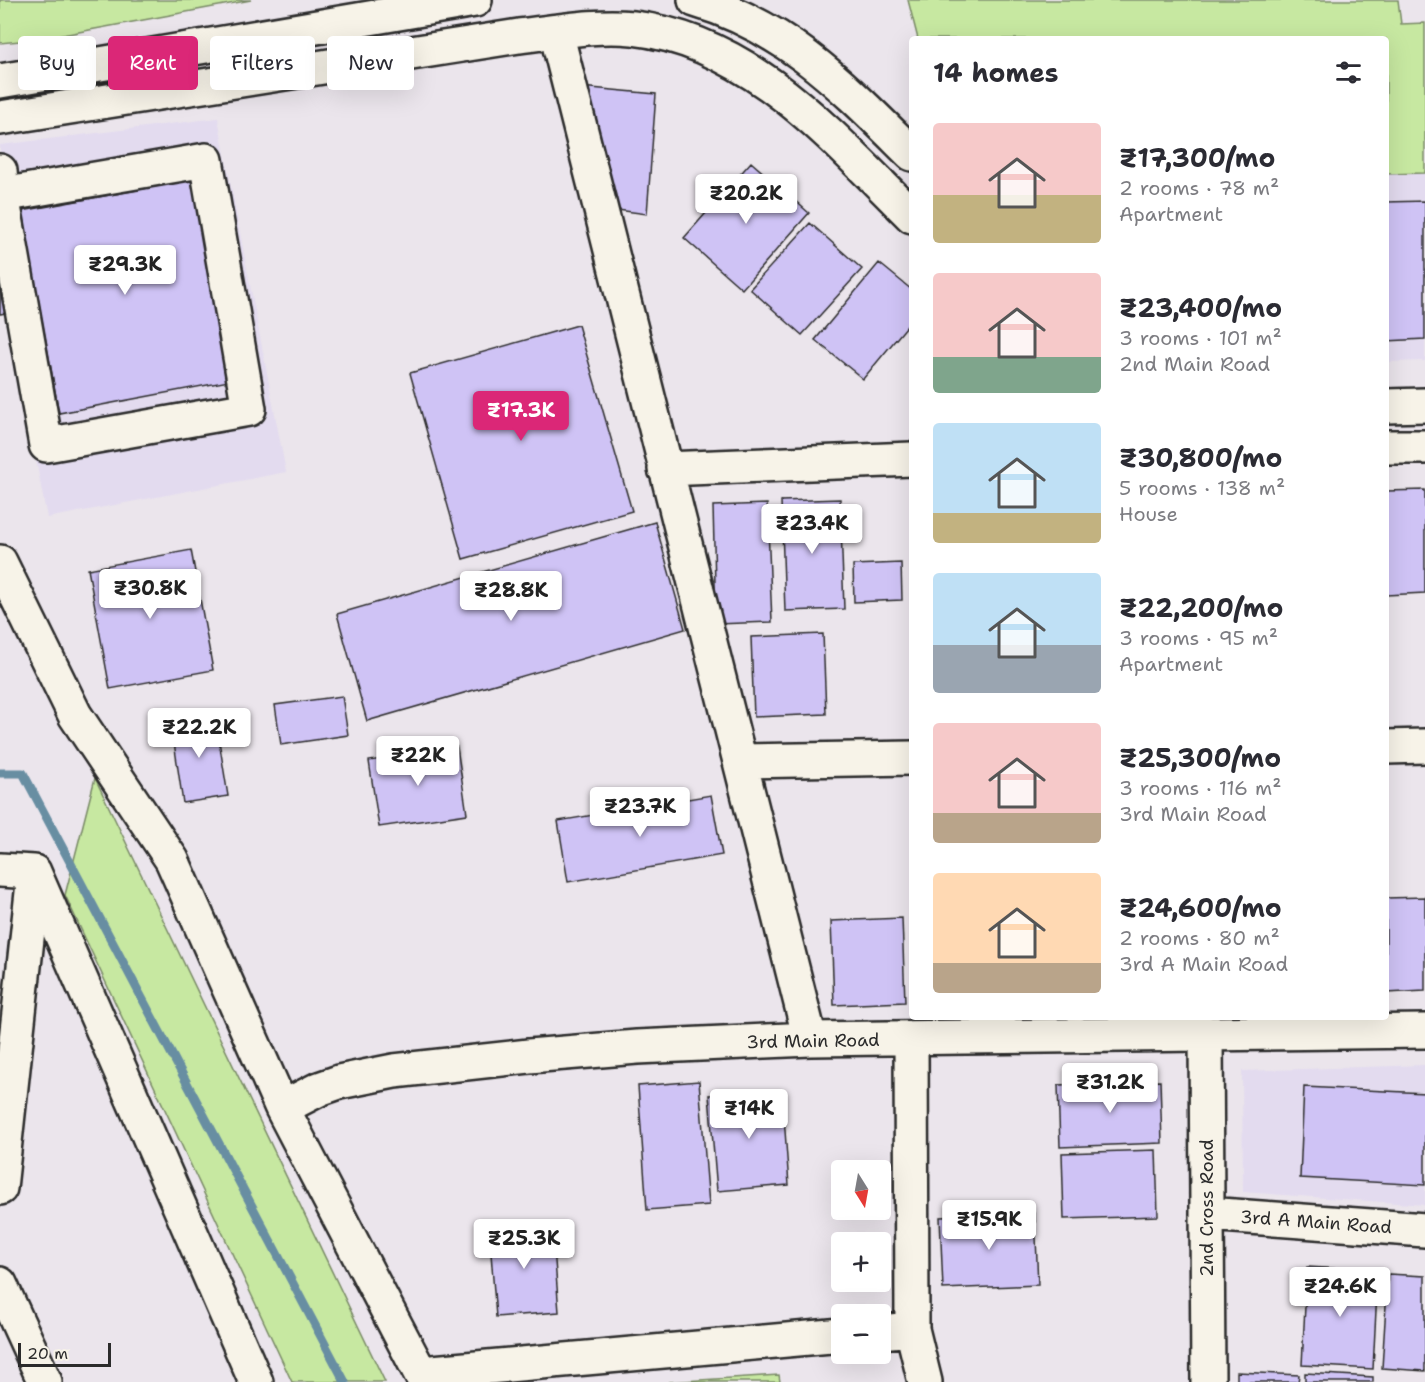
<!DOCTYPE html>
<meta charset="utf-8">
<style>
body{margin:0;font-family:"Shantell Sans",sans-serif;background:#f7f7f7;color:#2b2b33;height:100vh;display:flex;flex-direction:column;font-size:22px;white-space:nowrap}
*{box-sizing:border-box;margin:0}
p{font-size:20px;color:#7c7c81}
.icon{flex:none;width:33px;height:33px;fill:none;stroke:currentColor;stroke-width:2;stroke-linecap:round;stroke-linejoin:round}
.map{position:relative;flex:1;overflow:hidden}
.panel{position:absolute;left:909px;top:36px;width:480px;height:984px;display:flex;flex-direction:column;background:#fff;border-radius:6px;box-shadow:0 6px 24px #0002}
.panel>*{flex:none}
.hud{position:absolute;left:18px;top:36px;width:570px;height:54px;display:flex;gap:12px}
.needle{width:39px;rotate:169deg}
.buttons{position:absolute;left:831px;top:1160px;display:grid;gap:12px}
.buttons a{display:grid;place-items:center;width:60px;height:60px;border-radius:6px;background:#fff;box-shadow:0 6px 24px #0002;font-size:30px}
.scale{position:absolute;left:18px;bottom:15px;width:93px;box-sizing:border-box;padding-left:6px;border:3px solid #2b2b2b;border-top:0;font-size:16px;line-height:21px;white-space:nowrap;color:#2b2b2b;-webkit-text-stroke:4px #f7f3e8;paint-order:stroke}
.price{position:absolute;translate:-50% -51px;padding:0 14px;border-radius:6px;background:#fff;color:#222;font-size:20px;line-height:39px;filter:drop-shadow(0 2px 3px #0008)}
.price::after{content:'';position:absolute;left:50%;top:36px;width:18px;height:14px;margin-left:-9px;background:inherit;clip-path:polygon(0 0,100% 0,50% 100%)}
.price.current{background:#db2777;color:#fff}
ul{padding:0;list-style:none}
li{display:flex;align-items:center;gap:18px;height:150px;padding:0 24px}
li span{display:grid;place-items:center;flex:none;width:168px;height:120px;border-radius:6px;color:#555}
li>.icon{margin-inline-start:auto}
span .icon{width:72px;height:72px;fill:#fffc;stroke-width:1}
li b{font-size:26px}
h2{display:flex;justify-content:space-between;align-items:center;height:72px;padding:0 24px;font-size:26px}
.tag{padding:0 21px;border-radius:6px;background:#fff;box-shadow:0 6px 24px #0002;font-size:21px;line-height:54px}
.tag.current{background:#db2777;color:#fff}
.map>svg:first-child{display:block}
.built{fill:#e3dbef}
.green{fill:#c7e8a1;stroke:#798a66;stroke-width:1.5}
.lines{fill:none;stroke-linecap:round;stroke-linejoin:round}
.stream{stroke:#688ea2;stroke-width:9}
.building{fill:#cfc3f5;stroke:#2b2b2b;stroke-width:1.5}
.minor-casing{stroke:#2b2b2b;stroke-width:38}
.major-casing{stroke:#2b2b2b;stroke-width:38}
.minor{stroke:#f7f3e8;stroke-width:33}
.major{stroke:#f7f3e8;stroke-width:33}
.labels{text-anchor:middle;stroke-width:4.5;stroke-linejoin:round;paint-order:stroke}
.street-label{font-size:18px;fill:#2b2b2b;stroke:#f7f3e8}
</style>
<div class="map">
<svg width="1425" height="1382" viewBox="0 0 1425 1382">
<rect width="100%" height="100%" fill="#ebe5ec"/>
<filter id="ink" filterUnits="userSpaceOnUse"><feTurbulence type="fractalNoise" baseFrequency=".0167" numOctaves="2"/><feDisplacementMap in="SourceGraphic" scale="12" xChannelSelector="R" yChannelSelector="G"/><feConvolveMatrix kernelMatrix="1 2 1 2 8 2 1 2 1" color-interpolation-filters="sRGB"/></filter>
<g filter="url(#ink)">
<path class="built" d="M218,118L286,472L47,518L0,270V145Z
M1425,173V361L1386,362V174Z
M1425,1065V1205L1243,1192L1242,1071Z"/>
<path class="green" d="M0,0H251L41,39L0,43Z
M908,0H1398L1401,24L1425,23V173L1386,174V39H918Z
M95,778L385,1382H292L65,895Z
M779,1375L780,1382H668Z"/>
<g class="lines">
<path class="stream" d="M0,773H23L345,1382"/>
</g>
<path class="building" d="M580,87L656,94L647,214L610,209Z
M751,162L809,213L742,289L684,238Z
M192,180L229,381L59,413L22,211Z
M1425,201V339L1386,341V202Z
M810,223L862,269L802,335L750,289Z
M879,263L912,290V320L863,379L815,340Z
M0,281L6,313L0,314Z
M578,325L632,511L463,559L410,373Z
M1425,490V593L1386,595V491Z
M840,499L844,609L785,611L781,501Z
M767,504L772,622L716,624L713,506Z
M655,522L685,629L367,721L337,614Z
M191,550L213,670L110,689L88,569Z
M901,563L902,600L854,602L853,565Z
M823,634L826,714L754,717L751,637Z
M342,696L348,735L281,745L275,705Z
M215,716L228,796L183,803L171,722Z
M457,747L467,814L379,827L369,761Z
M711,795L722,855L568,882L558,821Z
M1425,897V991L1386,993V898Z
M902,918L905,1002L834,1005L831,921Z
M699,1081L709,1205L647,1210L638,1086Z
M1160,1081L1162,1143L1060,1147L1058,1085Z
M1304,1087L1425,1093V1185L1300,1178Z
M782,1090L789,1185L717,1191L709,1095Z
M1156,1150L1158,1216L1064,1219L1062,1153Z
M1035,1213L1038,1285L943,1289L940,1217Z
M552,1223L559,1312L496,1317L489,1228Z
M1307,1267L1378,1271L1373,1369L1302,1365Z
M1388,1274L1425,1276V1371L1382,1368Z
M1237,1372L1299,1375L1298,1382H1237Z
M1305,1373L1373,1377V1382H1305Z"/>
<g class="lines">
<defs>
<path id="minor" d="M556,32L810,1039
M0,171L2,195L46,445L249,409L206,160L2,195
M665,469L912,459
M0,562L75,715L172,860L282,1108L425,1382
M1386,747L1425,746
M740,761L912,758
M0,870L34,872
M34,872L256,1382
M1206,1033L1208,1382
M911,1039L912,1329L925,1382
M282,1108L319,1089L339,1082L394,1071L529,1056L637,1047L810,1039L1425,1031
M0,1188L34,874
M1207,1214L1425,1230
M0,1284L45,1382
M880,1332L912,1329
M421,1373L842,1335"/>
<path id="major" d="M695,0C788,27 846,89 912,154
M0,81L475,0
M0,118L519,36C556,32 596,24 633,28C751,41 833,138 912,216
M1386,406L1425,405
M1386,447H1425"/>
</defs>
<use href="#minor" class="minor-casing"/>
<use href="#major" class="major-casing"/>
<use href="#minor" class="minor"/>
<use href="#major" class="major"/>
</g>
</g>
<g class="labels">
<g class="street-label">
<text transform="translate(813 1041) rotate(-1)" y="6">3rd Main Road</text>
<text transform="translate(1207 1208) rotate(-90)" y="6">2nd Cross Road</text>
<text transform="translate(1316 1222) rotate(4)" y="6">3rd A Main Road</text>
</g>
</g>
</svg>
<div class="buttons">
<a><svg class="needle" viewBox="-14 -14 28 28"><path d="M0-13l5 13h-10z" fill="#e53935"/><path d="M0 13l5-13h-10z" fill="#7c7c81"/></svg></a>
<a>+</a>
<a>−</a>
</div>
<div class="scale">20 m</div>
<b class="price" style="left:746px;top:225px">₹20.2K</b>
<b class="price" style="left:125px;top:296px">₹29.3K</b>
<b class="price current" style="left:521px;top:442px">₹17.3K</b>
<b class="price" style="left:812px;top:555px">₹23.4K</b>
<b class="price" style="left:150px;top:620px">₹30.8K</b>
<b class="price" style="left:511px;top:622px">₹28.8K</b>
<b class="price" style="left:199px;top:759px">₹22.2K</b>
<b class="price" style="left:418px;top:787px">₹22K</b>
<b class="price" style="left:640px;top:838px">₹23.7K</b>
<b class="price" style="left:1110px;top:1114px">₹31.2K</b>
<b class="price" style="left:749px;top:1140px">₹14K</b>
<b class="price" style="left:989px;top:1251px">₹15.9K</b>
<b class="price" style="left:524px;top:1270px">₹25.3K</b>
<b class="price" style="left:1340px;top:1318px">₹24.6K</b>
<div class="hud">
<a class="tag">Buy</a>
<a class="tag current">Rent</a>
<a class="tag">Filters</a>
<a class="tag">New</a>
</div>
<section class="panel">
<h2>14 homes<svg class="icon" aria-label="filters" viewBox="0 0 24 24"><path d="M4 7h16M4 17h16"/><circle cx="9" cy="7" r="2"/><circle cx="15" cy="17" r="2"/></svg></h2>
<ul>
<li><span style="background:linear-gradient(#f6c9c9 60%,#c2b280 0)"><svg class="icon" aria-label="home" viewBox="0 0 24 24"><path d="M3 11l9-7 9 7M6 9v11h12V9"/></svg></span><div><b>₹17,300/mo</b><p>2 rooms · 78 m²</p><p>Apartment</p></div></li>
<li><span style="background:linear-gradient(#f6c9c9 70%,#7fa58c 0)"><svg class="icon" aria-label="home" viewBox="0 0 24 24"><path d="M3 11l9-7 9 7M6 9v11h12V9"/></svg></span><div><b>₹23,400/mo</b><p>3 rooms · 101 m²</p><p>2nd Main Road</p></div></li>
<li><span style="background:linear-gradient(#bfe0f5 75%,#c2b280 0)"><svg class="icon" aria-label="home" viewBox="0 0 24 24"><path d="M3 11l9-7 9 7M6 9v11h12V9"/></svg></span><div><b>₹30,800/mo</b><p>5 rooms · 138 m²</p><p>House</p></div></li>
<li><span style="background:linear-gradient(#bfe0f5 60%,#9aa5b1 0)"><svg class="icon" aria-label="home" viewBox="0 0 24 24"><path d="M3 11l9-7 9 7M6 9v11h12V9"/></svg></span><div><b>₹22,200/mo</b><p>3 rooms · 95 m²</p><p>Apartment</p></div></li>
<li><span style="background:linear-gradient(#f6c9c9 75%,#b9a48a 0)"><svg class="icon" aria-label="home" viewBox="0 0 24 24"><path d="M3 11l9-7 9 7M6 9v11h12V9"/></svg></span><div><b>₹25,300/mo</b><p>3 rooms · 116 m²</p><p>3rd Main Road</p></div></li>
<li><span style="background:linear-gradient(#ffd9b3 75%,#b9a48a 0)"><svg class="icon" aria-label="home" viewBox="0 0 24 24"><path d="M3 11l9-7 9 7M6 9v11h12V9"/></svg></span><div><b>₹24,600/mo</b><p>2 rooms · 80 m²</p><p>3rd A Main Road</p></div></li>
</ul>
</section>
</div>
